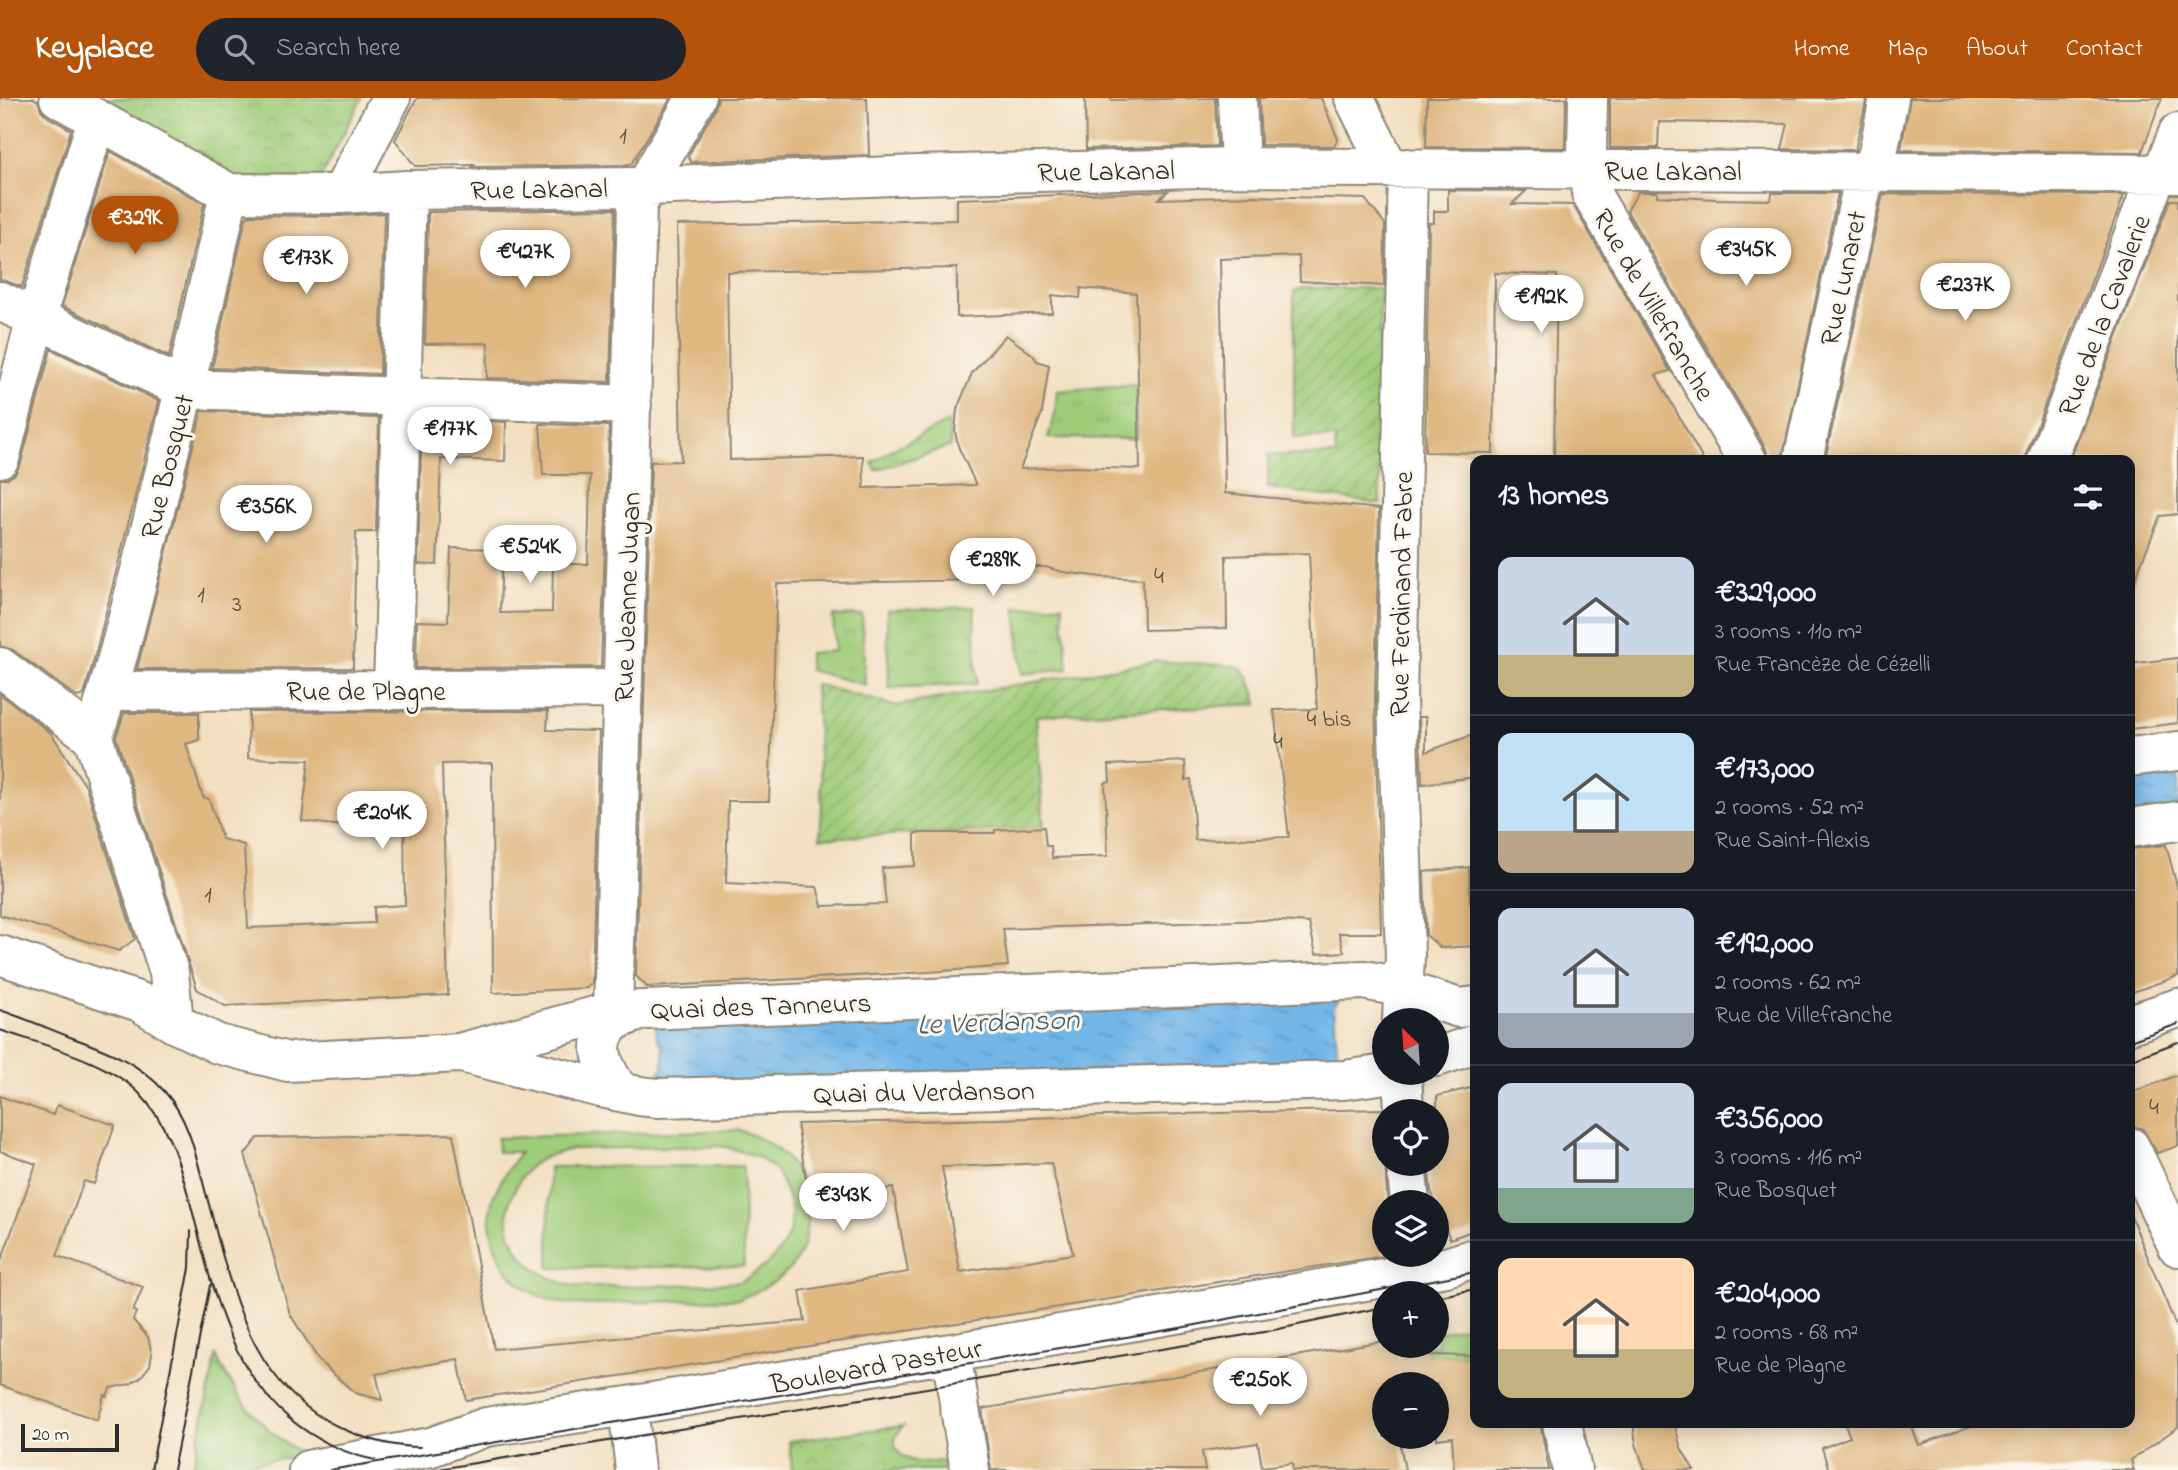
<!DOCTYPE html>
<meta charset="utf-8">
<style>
body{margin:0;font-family:"Indie Flower",sans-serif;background:#20242c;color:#f1f3f6;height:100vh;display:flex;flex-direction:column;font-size:26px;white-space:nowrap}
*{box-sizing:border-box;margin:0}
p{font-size:23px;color:#9ea1a6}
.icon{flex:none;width:38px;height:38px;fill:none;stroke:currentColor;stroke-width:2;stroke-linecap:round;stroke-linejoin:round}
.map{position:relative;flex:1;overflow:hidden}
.panel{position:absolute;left:1470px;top:357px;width:665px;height:973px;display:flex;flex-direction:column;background:#171b24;border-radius:14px;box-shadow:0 4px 18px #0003}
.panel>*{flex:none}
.needle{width:46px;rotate:335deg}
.tools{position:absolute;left:1372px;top:910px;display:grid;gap:14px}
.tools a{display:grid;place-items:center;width:77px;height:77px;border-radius:50%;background:#171b24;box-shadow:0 4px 18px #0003;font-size:35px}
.scale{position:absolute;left:21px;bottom:18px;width:98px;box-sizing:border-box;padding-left:7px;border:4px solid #2b2b2b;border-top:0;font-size:19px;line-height:24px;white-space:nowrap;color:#2b2b2b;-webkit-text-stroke:5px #fbf7ec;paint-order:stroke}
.price{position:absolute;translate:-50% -60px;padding:0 16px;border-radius:24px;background:#fff;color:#222;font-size:23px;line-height:46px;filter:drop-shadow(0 2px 4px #0008)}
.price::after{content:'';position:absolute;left:50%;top:42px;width:21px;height:16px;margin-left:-10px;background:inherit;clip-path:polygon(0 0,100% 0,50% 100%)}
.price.on{background:#b45309;color:#fff}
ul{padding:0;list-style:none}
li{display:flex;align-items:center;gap:21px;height:175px;padding:0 28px}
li+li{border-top:2px solid #363941}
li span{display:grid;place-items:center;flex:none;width:196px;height:140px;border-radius:14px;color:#555}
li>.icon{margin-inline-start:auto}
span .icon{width:84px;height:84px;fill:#fffc;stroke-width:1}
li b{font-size:30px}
h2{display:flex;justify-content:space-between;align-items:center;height:84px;padding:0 28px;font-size:30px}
header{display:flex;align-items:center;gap:42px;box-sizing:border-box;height:98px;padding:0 35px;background:#b45309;color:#fff}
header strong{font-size:33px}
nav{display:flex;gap:38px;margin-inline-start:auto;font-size:24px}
.search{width:490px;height:63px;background:#20242c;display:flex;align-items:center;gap:18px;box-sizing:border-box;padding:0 24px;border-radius:38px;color:#9ea1a6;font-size:26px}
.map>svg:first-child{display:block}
.grass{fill:url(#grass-tufts);stroke:#657c52;stroke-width:2}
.park{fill:url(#park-crowns);stroke:#657c52;stroke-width:2}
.garden{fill:url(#garden-furrows);stroke:#657c52;stroke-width:2}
.pitch{fill:#9fcc79;stroke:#657c52;stroke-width:2;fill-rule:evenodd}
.water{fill:url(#water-ripples);stroke:#4e708a;stroke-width:2}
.building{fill:#dfb781;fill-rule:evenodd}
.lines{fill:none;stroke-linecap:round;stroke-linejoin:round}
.minor-casing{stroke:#8f8677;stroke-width:42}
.major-casing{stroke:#8f8677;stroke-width:42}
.minor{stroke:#fff;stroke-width:38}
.major{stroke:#fff;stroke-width:38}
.tram{stroke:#2b2b2b;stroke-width:2}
.labels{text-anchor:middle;stroke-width:6;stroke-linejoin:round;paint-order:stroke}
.number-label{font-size:24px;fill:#584e40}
.street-label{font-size:28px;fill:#2b2b2b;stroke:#fbf7ec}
.water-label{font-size:30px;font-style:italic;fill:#445c6d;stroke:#fbf7ec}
</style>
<header>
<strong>Keyplace</strong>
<div class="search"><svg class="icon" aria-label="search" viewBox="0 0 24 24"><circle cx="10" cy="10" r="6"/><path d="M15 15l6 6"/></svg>Search here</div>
<nav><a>Home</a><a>Map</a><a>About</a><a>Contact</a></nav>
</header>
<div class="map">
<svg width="2178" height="1372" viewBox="0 0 2178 1372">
<defs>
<pattern id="grass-tufts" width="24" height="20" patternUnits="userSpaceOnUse" patternTransform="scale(1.75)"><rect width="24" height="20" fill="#9fcc79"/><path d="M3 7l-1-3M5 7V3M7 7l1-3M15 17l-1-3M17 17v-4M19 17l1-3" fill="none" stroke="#89af69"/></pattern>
<pattern id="park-crowns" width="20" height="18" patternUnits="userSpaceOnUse" patternTransform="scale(1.75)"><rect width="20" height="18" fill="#9fcc79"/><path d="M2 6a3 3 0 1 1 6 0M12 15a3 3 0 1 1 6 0" fill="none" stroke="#89af69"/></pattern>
<pattern id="garden-furrows" width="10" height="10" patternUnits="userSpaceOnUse" patternTransform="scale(1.75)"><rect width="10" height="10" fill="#9fcc79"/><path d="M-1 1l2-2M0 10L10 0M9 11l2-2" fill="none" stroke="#89af69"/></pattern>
<pattern id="water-ripples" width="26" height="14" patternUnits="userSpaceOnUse" patternTransform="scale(1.75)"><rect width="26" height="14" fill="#72b6e8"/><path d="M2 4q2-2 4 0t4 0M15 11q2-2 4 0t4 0" fill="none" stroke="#5e94bc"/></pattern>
</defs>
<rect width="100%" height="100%" fill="#fbf7ec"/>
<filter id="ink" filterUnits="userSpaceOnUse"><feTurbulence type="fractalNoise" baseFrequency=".0143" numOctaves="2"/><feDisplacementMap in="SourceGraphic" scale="14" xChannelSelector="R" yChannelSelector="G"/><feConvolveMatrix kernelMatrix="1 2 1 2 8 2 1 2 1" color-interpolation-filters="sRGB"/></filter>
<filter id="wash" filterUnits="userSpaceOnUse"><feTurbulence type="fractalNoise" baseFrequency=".00686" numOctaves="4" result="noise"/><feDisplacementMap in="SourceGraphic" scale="28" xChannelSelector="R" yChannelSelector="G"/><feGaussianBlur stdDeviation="1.57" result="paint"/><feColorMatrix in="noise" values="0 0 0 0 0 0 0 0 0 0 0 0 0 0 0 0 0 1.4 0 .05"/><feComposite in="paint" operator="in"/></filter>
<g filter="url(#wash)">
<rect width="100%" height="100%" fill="#f3e0c3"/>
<path class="grass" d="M1136,286V341L1048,340L1055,316L1057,293Z
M948,324L951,348L876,372L872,365L891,352Z
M1062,506L1068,571L1022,576L1016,510Z
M974,509L977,586L889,590L887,512Z
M862,517L865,587L809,572V555L835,553L833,518Z
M1475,1227V1258L1442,1257L1435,1262L1421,1248H1437V1234Z
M216,1258C236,1300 265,1336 306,1358L249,1365L221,1372H192Z"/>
<path class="park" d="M99,0H362L320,81L233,80L103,5Z
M903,1328C880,1351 910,1372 942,1362L944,1372H792L789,1343Z"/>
<path class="garden" d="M1304,190H1380V406L1268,390V357H1336L1335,340H1294V194Z
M1157,563L1238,568L1248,578L1258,606L1036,618L1044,730L820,740L822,705L815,586L895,608Z"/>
<path class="pitch" d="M739,1032C784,1047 812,1078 807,1127C806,1140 803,1152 796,1163C783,1182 760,1193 739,1201C700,1202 660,1204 621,1205C599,1206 575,1209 552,1203C527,1196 504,1176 496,1151C481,1106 496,1090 520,1054H498L497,1040ZM722,1048C740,1053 758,1056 772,1069C777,1073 780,1081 783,1087C806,1132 779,1163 740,1184C703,1187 665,1187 627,1188C606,1188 583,1192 563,1185C521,1172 493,1130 516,1089C520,1081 525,1073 532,1067C543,1058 558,1055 572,1051Z
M743,1068L744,1168L549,1170V1069Z"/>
<path class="water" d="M2178,670V714L2130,719V677Z
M1339,902L1334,909L1337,953L1342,963L658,992L659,974L663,969V948L657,940L656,928Z"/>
<g id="blocks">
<path class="building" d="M0,0H33L38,3L41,12L48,19L71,32L22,189L0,181Z
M417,0H671L632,65L628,67L472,69L474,67L415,68L395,42Z
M718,0H867L869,57L691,64L688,58L715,11Z
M1085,0H1111V2L1215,0L1217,48L1086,51Z
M1259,0H1321L1338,41L1334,48L1261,47Z
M1427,0H1566L1565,50L1426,49Z
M1610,0H1867L1855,52L1782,51L1788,26L1659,24L1658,50H1610Z
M1910,0H2162L2142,54L1901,52Z
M110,53L204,106L169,259L62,208Z
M1448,92L1526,93L1512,106L1573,107L1670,273L1656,277L1703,362H1554L1557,177L1495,175L1493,355L1425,354L1429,125H1434V113H1448Z
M1168,93L1159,101L1255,98L1365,101L1385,126L1384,188L1300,183L1299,158L1220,161L1225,395L1379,411L1375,602L1381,835H1339L1344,854L1316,856L1309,825L1267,822L1003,831L1008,868L929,874L647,889L636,878L651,364L681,363L677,127L957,122V101ZM957,170V219L1052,215V197L1080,200L1081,190L1136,195L1140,371L1072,369L1020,371L1042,315L1049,267L1037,263L1033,257L1006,237L972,275L957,311L955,333L958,348L976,387L864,390L863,358L730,362L727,174ZM1309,455L1317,611L1274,612L1289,739L1195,742L1191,681L1186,682L1185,663L1109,667L1110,684L1105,685L1108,758L1052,760L1051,748H1046L1044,729L995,732V735H915V768L882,770L886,806L822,808L817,789L726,785L728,703H769L777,486L979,482L978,469H1045L1063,474L1102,479L1143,481L1144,532L1227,530L1226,458Z
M1638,94H1657V98L1716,101L1771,102L1772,95H1838L1782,362H1769L1766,351L1627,113Z
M1883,96L2124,97L2027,354L2026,362H1825Z
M2170,102H2178V416L2160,418L2131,491L2130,362H2070Z
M615,111L610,284L487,280L488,245L425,246L428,116L430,114Z
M384,115L380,276L212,270L246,120L250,117L341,118Z
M51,251L159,303L97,550L84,597L77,599L13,552L0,548V381H7L15,376L21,365Z
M202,313L379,320L376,434H356L353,570L137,571Z
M422,321L506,324L505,363L441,361L437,467L418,466Z
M540,326L609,328L601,569L416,570L417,523L448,524L451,450L502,451L500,515L552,514L553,466H588L590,377H543Z
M2178,560V625L2130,631V566Z
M0,596L51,635L86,689L135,841L119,853L0,817Z
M548,613L547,632L599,633L592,885L587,890L493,895L492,665L442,666L448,897L225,908L197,891L116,639L124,615H199V642L186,646L203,699L209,701L222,741L244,747L248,830L374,825V809L405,807L404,715L342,717L341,728L302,723L309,662L248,660L249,614Z
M1419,619H1426V654L1475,636V679L1422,686Z
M2166,747L2178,792V878L2130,895V751Z
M1469,769L1470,805L1475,804V848L1441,850L1426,837L1424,774Z
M2178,977V1048L2157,1055L2143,1031L2130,1027V995Z
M1475,989V1132L1450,1141L1431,1093L1428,1066H1437V998Z
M0,998L53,1017L57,1007L115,1027L94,1086L84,1083L57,1158L143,1189L133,1213L136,1214L133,1222L148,1239L152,1256L150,1267L141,1279L130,1286L110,1290L107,1298L104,1297L97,1322L0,1287V1166L36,1066L0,1053Z
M1382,1011L1387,1098V1104H1384V1158L466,1302L458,1261L376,1276L382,1302L355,1295L320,1264L290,1216L245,1056L258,1040L453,1036L494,1251L805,1223L800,1193L908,1174L893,1090L810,1104L797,1026ZM1051,1065L1073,1156L960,1174L942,1069Z
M2130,1116L2178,1233V1329L2131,1362L2134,1372H1829L1822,1350L1850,1339L1844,1325H1910L1919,1347L1979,1325H2130Z
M1384,1243V1248H1421L1429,1257L1475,1258V1325H1540L1549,1372H1454L1452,1339L1437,1341V1286H1384V1339H1399L1405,1372H1293L1292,1365L1262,1369L1258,1345L1202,1353L1205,1372H991L982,1311Z
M1633,1325H1674L1681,1350L1694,1372H1645L1636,1346Z"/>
</g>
</g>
<g filter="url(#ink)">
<use href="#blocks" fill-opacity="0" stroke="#8f8677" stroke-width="2"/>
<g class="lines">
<defs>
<path id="minor" d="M59,0L229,95L341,96L407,92L624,89L918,77L1240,69L2178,76
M1237,0L1240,69
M1354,0L1389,70
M1588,0L1587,56L1591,95L1747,362
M341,96L391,0
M0,203L185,291L632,307
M0,360L36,220L93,34L99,23
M1803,362L1862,89L1878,55L1889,0
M2047,362L2157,76L2166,65L2178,35
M0,569L93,639L169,874L174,925
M393,592L407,92
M109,593L623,591
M93,639C118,566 135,491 154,417C180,310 206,203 229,95
M613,913L637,108L655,71L696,0
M1402,922L1405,858L1397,601L1408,70
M2130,926L2178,910
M1402,975L1404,1013
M2130,1049L2178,1149
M1406,1066L1410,1104
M951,1255L970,1372
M628,1308L635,1372
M1562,1325L1572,1372
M308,1372L431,1349L486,1329L628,1308L951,1255L1446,1169L1475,1160"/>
<path id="major" d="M2130,659L2178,653
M2130,730L2178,723
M0,857L140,904L174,925L218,946L288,964L459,955L613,913L646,912L1364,882L1385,886L1459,910L1475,908
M465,956L601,990L639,998L658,1000L1344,982L1393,975
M1437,959L1475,946
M620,993C604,972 590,944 614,924C621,919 633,916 640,913"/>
</defs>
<use href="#minor" class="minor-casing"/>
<use href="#major" class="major-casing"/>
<use href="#minor" class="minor"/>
<use href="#major" class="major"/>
<path class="tram" d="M0,912C24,920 47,930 70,939C106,952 139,964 165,994C189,1021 196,1058 205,1092C231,1184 245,1287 343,1331C368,1342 392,1349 420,1349
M0,932C42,947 107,962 139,995C168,1026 179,1063 190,1104C211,1182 225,1266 290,1321C313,1340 344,1356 375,1362
M2130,943L2178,926
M2130,962L2178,944
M1437,1199L1475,1191
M151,1372L190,1170L191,1133
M173,1372L210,1187
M330,1372L1180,1230L1475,1174
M433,1372L1264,1234L1384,1209"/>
</g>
</g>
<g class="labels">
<g class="number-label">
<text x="623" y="45">1</text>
<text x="1159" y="485">4</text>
<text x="201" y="504">1</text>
<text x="237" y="513">3</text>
<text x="1329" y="628">4 bis</text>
<text x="1278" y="650">4</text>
<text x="208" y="804">1</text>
<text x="2154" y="1016">4</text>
</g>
<g class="street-label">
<text transform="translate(1106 72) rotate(-1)" y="10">Rue Lakanal</text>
<text x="1673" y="82">Rue Lakanal</text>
<text transform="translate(539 90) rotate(-1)" y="10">Rue Lakanal</text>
<text transform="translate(1842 180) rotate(-78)" y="10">Rue Lunaret</text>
<text transform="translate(1655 206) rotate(60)" y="10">Rue de Villefranche</text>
<text transform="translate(2103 217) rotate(-69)" y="10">Rue de la Cavalerie</text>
<text transform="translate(166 368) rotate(-76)" y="10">Rue Bosquet</text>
<text transform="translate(1400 496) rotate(-89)" y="10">Rue Ferdinand Fabre</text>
<text transform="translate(626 499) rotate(-88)" y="10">Rue Jeanne Jugan</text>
<text x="366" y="602">Rue de Plagne</text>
<text transform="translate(761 907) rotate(-2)" y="10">Quai des Tanneurs</text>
<text transform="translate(924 993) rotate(-1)" y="10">Quai du Verdanson</text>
<text transform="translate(876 1267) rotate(-10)" y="10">Boulevard Pasteur</text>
</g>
<g class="water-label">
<text transform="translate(998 923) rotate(-2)" y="10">Le Verdanson</text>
</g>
</g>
</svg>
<div class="tools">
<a><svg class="needle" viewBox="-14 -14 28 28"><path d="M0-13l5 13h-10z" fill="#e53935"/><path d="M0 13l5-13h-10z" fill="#9ea1a6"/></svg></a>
<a><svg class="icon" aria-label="locate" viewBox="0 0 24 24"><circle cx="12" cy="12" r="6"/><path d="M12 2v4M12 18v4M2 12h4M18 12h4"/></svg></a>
<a><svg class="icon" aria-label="layers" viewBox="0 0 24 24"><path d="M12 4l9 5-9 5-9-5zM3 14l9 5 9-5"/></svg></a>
<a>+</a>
<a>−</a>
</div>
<div class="scale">20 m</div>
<b class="price on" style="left:135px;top:158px">€329K</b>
<b class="price" style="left:1746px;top:190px">€345K</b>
<b class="price" style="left:525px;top:192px">€427K</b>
<b class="price" style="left:306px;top:198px">€173K</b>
<b class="price" style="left:1965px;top:225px">€237K</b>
<b class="price" style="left:1541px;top:237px">€192K</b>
<b class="price" style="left:450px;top:369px">€177K</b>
<b class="price" style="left:266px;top:447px">€356K</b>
<b class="price" style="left:530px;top:487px">€524K</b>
<b class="price" style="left:993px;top:500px">€289K</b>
<b class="price" style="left:382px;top:753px">€204K</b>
<b class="price" style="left:843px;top:1135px">€343K</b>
<b class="price" style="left:1260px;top:1320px">€250K</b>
<section class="panel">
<h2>13 homes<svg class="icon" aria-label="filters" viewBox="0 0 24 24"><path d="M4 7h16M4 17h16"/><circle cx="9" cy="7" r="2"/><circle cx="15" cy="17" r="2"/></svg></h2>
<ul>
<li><span style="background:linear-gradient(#c9d6e8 70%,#c2b280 0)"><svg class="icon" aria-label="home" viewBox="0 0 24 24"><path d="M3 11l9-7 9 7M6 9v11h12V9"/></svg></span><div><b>€329,000</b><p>3 rooms · 110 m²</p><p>Rue Francèze de Cézelli</p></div></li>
<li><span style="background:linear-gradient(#bfe0f5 70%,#b9a48a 0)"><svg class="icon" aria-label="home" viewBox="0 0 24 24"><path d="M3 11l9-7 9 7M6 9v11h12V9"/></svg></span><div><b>€173,000</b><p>2 rooms · 52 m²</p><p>Rue Saint-Alexis</p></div></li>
<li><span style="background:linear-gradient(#c9d6e8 75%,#9aa5b1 0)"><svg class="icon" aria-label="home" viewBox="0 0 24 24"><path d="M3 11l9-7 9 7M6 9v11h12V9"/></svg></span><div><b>€192,000</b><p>2 rooms · 62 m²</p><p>Rue de Villefranche</p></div></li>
<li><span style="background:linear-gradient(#c9d6e8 75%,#7fa58c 0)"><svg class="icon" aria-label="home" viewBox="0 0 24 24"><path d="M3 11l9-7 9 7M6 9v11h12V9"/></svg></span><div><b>€356,000</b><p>3 rooms · 116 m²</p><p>Rue Bosquet</p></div></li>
<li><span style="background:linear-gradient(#ffd9b3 65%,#c2b280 0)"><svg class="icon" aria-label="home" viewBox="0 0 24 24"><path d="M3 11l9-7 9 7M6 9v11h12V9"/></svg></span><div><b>€204,000</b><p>2 rooms · 68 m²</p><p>Rue de Plagne</p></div></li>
</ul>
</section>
</div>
